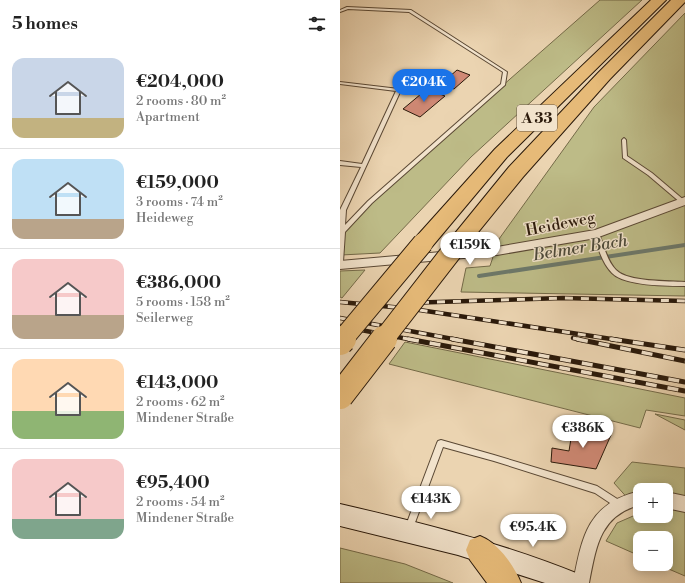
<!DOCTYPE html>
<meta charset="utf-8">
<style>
body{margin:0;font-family:"Libre Bodoni",serif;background:#f2f2f2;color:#222;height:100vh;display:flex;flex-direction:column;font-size:15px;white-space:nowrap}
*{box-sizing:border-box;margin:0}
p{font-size:13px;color:#767676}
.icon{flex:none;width:22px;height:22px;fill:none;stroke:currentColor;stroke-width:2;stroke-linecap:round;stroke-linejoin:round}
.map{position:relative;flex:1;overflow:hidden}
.details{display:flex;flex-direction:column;background:#fff;width:340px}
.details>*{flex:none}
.controls{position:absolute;left:293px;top:483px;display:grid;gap:8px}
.controls a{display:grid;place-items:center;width:40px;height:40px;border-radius:8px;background:#fff;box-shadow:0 2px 10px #0003;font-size:20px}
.price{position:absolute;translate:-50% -34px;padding:0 9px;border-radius:14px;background:#fff;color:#222;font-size:13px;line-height:26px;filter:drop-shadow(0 1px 2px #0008)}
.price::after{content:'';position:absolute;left:50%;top:24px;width:12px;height:9px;margin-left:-6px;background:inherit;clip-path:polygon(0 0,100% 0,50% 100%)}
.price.active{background:#1a73e8;color:#fff}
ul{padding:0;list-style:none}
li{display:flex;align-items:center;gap:12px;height:100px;padding:0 12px}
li+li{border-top:1px solid #e0e0e0}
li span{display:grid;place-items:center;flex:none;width:112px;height:80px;border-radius:12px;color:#555}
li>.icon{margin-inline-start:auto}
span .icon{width:48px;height:48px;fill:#fffc;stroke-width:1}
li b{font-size:17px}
h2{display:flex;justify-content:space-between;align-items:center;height:48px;padding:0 12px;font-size:17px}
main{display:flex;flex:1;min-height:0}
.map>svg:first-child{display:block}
.green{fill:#bdbb87;stroke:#746a48}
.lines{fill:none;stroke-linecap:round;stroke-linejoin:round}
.stream{stroke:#6c786a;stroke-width:4}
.building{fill:#d08975;stroke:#2a190a}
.lane-casing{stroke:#5a4834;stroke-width:2}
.street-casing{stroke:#5a4834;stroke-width:2}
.secondary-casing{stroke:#2a190a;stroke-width:2}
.highway-casing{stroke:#2a190a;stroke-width:2}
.lane{fill:#f2e3cc;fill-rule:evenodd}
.street{fill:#f2e3cc;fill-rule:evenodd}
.secondary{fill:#f2e3cc;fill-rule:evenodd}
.highway{fill:#e6ba78;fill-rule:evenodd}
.rail-far1-casing{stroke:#2a190a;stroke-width:4.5}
.rail-casing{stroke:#2a190a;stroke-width:5}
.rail-far1{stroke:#f2e3cc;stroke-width:3;stroke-dasharray:8;stroke-linecap:butt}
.rail{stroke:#f2e3cc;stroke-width:3.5;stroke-dasharray:11;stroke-linecap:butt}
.highway-bridge-far1-casing{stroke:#2a190a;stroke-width:22;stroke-linecap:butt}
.highway-bridge-casing{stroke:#2a190a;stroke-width:28;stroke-linecap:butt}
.highway-bridge-far1{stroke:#e6ba78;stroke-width:20}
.highway-bridge{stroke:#e6ba78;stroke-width:26}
.labels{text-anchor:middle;stroke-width:3;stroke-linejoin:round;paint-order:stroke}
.shield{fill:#f2e3cc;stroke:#665644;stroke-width:1}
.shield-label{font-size:15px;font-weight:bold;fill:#2a190a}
.street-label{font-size:16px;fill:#2a190a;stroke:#f2e3cc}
.water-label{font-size:17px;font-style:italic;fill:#4b493a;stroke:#f2e3cc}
</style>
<main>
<section class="details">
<h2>5 homes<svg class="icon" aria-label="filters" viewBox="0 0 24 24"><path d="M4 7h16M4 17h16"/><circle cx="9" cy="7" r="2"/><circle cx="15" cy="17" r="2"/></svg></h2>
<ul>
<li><span style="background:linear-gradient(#c9d6e8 75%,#c2b280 0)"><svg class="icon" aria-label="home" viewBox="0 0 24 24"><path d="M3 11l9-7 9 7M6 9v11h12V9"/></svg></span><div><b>€204,000</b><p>2 rooms · 80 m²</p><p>Apartment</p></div></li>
<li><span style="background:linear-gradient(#bfe0f5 75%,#b9a48a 0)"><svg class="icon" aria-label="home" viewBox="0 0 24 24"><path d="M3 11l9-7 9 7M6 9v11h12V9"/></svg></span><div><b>€159,000</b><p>3 rooms · 74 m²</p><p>Heideweg</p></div></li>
<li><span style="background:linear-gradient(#f6c9c9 70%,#b9a48a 0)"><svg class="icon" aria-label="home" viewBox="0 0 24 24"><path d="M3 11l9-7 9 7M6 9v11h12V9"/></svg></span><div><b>€386,000</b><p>5 rooms · 158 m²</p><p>Seilerweg</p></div></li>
<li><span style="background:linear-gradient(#ffd9b3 65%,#8fb573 0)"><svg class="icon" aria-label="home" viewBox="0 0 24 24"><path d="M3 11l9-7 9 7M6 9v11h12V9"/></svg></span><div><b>€143,000</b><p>2 rooms · 62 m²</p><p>Mindener Straße</p></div></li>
<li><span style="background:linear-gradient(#f6c9c9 75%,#7fa58c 0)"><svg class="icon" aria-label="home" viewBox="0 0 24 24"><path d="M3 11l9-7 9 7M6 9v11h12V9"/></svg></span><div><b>€95,400</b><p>2 rooms · 54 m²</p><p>Mindener Straße</p></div></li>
</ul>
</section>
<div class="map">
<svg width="345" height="583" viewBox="0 0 345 583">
<rect width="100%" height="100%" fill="#ebd4b1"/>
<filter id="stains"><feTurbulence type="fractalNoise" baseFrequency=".005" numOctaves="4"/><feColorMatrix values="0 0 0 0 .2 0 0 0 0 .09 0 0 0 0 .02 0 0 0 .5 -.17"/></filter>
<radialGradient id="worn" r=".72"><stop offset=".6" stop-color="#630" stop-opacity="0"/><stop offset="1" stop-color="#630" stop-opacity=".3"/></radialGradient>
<path class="green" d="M260,0H302L131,157L40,253L1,255L2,231L30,202Z
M345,13V296L121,292L126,268L150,266L159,239L254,107Z
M25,270L2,298L0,297V271Z
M65,342L345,398V416L306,410L300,428L49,364Z
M315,414L345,420V430Z
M292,462L345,468V576L317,564H326V538H300V556L266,541L277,523L300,513V516H326V490H300V512L274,483Z
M0,548L65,564L113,583H0Z"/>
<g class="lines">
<path class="stream" d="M139,276L345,245"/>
</g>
<path class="building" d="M117,70L130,75L114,89L101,84Z
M87,89L105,96L80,117L63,109Z
M233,426L271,435L256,469L211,462L212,448L229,451Z"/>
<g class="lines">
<defs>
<path id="lane" d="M7,7L71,10L167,72L165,85L32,203L5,232L3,262L0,264V210L21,167L0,165V161L22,164L56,91L0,84V82L59,89L61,90L6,210L5,225L28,201L161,84L163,72L69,12L8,9L0,12V10Z
M284,138L286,140L287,156L312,173L345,201V203H341L308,175L283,158L282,140Z
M256,232L259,234C264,246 267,261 276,270C287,282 329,281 345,282V286C328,286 284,286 272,273C262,263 258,247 253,234Z
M101,440L154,455L257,486L282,502L283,505L282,508L279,509L255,493L154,461L103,447L73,528L72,531L69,532L66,531L65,528L97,443L98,441Z"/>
<path id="street" d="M345,197V205L256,238L157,255L0,269V261L157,247L255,230Z
M300,491V505C260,515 256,547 249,583H233C242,536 248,503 300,491Z
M326,492L345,496V512L326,508Z"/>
<path id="secondary" d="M0,504C82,523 163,543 241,575L245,583H205L118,555L0,526Z"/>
<path id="highway" d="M311,0H326L167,157L90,249L83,251L76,249L73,243L76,237L155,149Z
M331,0H345V2L270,79L183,177L126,247L119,250L112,247L109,242L112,237L169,167L258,73Z
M140,536C158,543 174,565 181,583H147L130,560L126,550L130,540Z"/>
</defs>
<use href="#lane" class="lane-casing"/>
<use href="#street" class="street-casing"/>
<use href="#secondary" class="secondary-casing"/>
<use href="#highway" class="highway-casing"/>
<use href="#lane" class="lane"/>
<use href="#street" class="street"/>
<use href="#secondary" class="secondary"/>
<use href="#highway" class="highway"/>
<defs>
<path id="rail-far1" d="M0,302L73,309L278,340
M65,303L223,298L345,301
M0,318L118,340
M0,326L73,340
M233,338L242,340"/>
<path id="rail" d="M68,339L345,391
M112,339L345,382
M237,339L345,361
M271,339L345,350"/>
</defs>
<use href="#rail-far1" class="rail-far1-casing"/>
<use href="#rail" class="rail-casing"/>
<use href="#rail-far1" class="rail-far1"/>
<use href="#rail" class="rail"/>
<defs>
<path id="highway-bridge-far1" d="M2,340L83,243
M43,340L119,242"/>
<path id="highway-bridge" d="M0,342L3,339
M0,396L44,339"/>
</defs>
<use href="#highway-bridge-far1" class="highway-bridge-far1-casing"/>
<use href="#highway-bridge" class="highway-bridge-casing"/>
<use href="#highway-bridge-far1" class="highway-bridge-far1"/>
<use href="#highway-bridge" class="highway-bridge"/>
</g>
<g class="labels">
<rect class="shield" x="177" y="105" width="40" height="26" rx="3"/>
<g class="shield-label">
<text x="197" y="123">A 33</text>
</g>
<g class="street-label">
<text transform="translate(220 223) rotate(-11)" y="6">Heideweg</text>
</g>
<g class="water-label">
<text transform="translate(240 247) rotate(-9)" y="6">Belmer Bach</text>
</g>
</g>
<rect width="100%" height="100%" filter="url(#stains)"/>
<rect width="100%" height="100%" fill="url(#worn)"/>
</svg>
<div class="controls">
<a>+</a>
<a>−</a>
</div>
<b class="price active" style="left:84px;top:103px">€204K</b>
<b class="price" style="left:130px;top:266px">€159K</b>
<b class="price" style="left:243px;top:449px">€386K</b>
<b class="price" style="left:91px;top:520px">€143K</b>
<b class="price" style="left:193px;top:548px">€95.4K</b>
</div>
</main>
